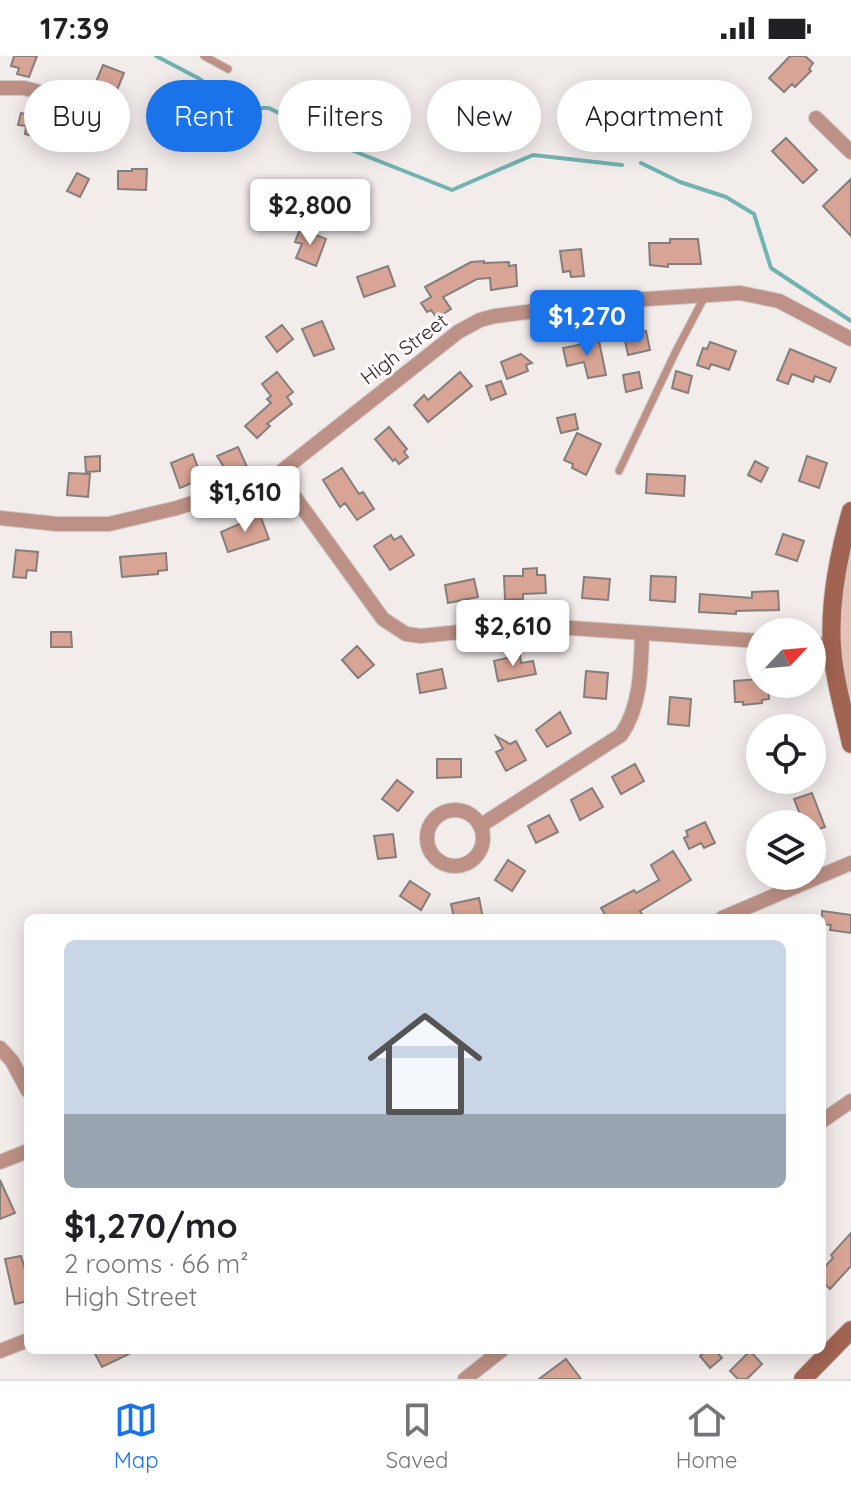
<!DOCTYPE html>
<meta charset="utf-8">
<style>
body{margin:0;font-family:Quicksand,sans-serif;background:#f2f2f2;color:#202124;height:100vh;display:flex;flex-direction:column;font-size:30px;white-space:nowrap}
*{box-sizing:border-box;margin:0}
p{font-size:26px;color:#757577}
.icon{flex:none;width:44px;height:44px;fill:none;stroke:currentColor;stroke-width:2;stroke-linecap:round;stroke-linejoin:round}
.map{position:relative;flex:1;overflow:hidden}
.drawer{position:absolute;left:24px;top:858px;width:802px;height:440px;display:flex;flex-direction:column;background:#fff;border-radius:12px;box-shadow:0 4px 20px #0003}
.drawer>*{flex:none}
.top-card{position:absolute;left:24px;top:24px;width:804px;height:72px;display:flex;gap:16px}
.needle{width:52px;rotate:64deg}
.fabs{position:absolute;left:746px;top:562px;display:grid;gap:16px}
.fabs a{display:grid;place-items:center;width:80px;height:80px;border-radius:50%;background:#fff;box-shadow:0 4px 20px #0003;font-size:40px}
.price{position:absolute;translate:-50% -68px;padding:0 18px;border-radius:8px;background:#fff;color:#222;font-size:26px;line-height:52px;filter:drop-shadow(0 2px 4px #0008)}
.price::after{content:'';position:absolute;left:50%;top:48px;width:24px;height:18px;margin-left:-12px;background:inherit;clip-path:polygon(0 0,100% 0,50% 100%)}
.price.on{background:#1a73e8;color:#fff}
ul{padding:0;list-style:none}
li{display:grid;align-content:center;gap:16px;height:424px;padding:0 40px}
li+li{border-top:2px solid #e0e0e0}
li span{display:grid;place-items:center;height:248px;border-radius:12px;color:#555}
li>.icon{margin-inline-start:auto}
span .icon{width:144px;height:144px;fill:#fffc;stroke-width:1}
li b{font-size:34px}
.chip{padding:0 28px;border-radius:36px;background:#fff;box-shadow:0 4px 20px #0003;font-size:28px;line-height:72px}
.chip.on{background:#1a73e8;color:#fff}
.status{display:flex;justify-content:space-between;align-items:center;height:56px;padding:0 40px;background:#fff;direction:ltr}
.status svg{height:22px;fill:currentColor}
.tab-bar{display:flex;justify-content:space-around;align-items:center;height:112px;border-top:2px solid #e0e0e0;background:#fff;font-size:22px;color:#757577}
.tab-bar a{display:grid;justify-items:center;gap:4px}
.tab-bar .on{color:#1a73e8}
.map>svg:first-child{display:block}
.green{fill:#e4c2b8}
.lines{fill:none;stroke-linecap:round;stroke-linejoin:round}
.stream{stroke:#72b2b1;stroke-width:4}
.building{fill:#d8a495;stroke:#847f7d;stroke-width:2}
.lane-casing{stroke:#cec8c7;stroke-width:9}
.street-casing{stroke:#cec8c7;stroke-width:16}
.secondary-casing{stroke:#cec8c7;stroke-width:20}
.lane{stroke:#bd9185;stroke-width:7}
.street{stroke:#bd9185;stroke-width:14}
.secondary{stroke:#a26452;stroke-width:18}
.labels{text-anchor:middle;stroke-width:6;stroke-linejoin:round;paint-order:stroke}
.street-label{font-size:20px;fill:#282625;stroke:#fffaf9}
</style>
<div class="status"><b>17:39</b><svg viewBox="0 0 49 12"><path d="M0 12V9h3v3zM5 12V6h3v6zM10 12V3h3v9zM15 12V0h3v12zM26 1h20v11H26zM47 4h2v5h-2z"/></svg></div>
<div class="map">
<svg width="851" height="1323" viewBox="0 0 851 1323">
<rect width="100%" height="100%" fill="#f2eceb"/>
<path class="green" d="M851,492V671L839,587L843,528Z"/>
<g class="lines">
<path class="stream" d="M156,0L198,22L240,52H269L346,92L452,134L533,99L622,109
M641,107L680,126L726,141L754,158L771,212L851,265"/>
</g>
<path class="building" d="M14,0H37L29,21L17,18L19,12L11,10Z
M790,0H805L813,7L809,13L811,15L795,31L792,28L784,36L769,22Z
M103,9L124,17L117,34L96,26Z
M188,44L198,51L184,73L177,69L175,72L163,65L173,49L184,51Z
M30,54L58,60L52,85L25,78L26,70L18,69L21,57L29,59Z
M786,82L817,114L803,127L772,95Z
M132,113H147L146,134L118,133V115H132Z
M77,117L89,123L80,141L67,135Z
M851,123V180L823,150Z
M300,173L326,183L316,210L296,202L302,188L295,186Z
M670,183H698L701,208H668V211L650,209L649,187H670Z
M581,193L584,220L571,221L570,215L563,216L560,195Z
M484,205V207L509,206V210L516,209L517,230L491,234L490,222L477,223L443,241L451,253L437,262L431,254L427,256L421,247L431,241L425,231L471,206Z
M388,210L395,230L364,241L357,221Z
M322,265L334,293L314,300L302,273Z
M282,269L293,283L277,296L266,281Z
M646,275L650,294L628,299L624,280Z
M599,285L606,319L588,322L584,306L567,310L563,292Z
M710,286L736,295L729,314L711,308L709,313L697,309L703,292L707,293Z
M790,293L836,312L830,326L815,320L813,326L792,318L788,328L777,324Z
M521,298L532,307L526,309L528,315L507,323L501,306Z
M676,315L692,320L688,337L672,332Z
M277,316L293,336L287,341L292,348L267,368L270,370L257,382L245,370L271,347L267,343L271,340L262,328Z
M460,316L472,330L428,366L414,349L424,339L428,344Z
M639,316L642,332L626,336L623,319Z
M501,325L506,338L491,344L486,330Z
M575,358L578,373L561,377L557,362Z
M389,371L407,393L404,396L408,401L399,408L395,403L393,405L375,383Z
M577,377L601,388L586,419L572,412L573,408L564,404Z
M238,391L248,413L230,421L217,400Z
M193,398L202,423L180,432L171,407Z
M100,400V415L86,416L85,401Z
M807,400L827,407L819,432L799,425Z
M755,405L768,412L761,426L748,419Z
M342,412L359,438L363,436L374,453L357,464L345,447L340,451L323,424Z
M69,417L90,418L88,441L67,439Z
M647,418L685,420L684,440L646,437Z
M260,459L269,483L228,496L221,476Z
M783,478L804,485L797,505L776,498Z
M391,479L394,484L401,480L414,499L390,514L374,490Z
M16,494L38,496L36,515L27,514L26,522L13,521Z
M166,497L167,514L158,515V518L122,521L120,501Z
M537,512V519H545L546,537L523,538V543L505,544L504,520H523V513Z
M651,520L676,521L675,546L650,544Z
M584,521L610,523L608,544L582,542Z
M474,523L478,541L448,547L445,529Z
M778,535L779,554L736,555V558L699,556L700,538L752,542V536Z
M51,576H71L72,591H51Z
M357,590L374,609L358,622L342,604Z
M520,599L521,607L533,605L536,618L498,625L494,605Z
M442,613L446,632L420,637L417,618Z
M586,615L608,617L606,643L584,641Z
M760,623V628H768L769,643L762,644V647L743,649V646H735L734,625Z
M670,641L691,643L689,670L668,668Z
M560,656L571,677L547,691L536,674Z
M496,680L510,688L516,685L526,704L506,715L496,696L503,693Z
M437,703H461V721L437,722Z
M635,708L644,725L621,738L612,721Z
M397,724L413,736L398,755L382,743Z
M592,732L603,751L580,764L571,744Z
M812,737L825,771L812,775V768H804L794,743Z
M549,759L558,776L536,787L528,770Z
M705,766L715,787L704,792L701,787L689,793L684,782L688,780L686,775Z
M393,778L396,801L378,803L374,780Z
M673,795L691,824L640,855L642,858L635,862H607L601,852L634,834L636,837L659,824L651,809Z
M508,804L525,815L512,835L495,824Z
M410,825L430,838L421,854L400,840Z
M479,842L483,862H454L451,848Z
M822,855L851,859V877L830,874L831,869L822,868Z
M0,1124L15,1157L0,1163Z
M851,1177V1210L830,1233L822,1225V1214L833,1202L831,1199Z
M21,1200L28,1222V1245L15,1248L5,1203Z
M93,1294H137L102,1311Z
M707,1294H715L722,1302L710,1312L700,1300Z
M750,1295L762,1308L747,1323H738L730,1315Z
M566,1303L581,1323H539Z"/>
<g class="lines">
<defs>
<path id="lane" d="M204,0L228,13
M619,415L676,295L705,240"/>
<path id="street" d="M0,32H24L70,44
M816,62L851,96
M278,418L383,563L406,578L421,580L527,569L760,585
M0,462L57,468H109L177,452L278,418L458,276L480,264L495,260L615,245L740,237L779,245L851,283
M812,588L832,589
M427 782a28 28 0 1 1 56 0a28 28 0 1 1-56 0Z
M480,770L621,679C641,650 641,612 642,578
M722,862L851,807
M0,992L12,1005L28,1035
M822,1065L851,1045
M0,1106L28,1095
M0,1295L28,1284
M465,1323L502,1294"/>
<path id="secondary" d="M851,455C839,497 829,546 832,590C834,623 844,656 851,688
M803,1323L851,1274"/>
</defs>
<use href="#lane" class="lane-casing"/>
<use href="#street" class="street-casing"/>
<use href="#secondary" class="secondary-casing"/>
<use href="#lane" class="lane"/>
<use href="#street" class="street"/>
<use href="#secondary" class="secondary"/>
</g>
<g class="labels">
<g class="street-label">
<text transform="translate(404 293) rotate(-37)" y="7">High Street</text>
</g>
</g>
</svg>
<div class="fabs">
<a><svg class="needle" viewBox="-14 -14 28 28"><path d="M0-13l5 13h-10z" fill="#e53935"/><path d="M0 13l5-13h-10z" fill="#757577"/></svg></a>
<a><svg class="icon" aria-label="locate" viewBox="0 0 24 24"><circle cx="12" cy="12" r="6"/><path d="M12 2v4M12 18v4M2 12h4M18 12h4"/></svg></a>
<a><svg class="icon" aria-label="layers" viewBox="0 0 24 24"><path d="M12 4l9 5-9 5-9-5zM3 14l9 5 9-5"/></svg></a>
</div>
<b class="price" style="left:310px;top:191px">$2,800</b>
<b class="price on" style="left:587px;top:302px">$1,270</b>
<b class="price" style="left:245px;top:478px">$1,610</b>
<b class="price" style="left:513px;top:612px">$2,610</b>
<div class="top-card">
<a class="chip">Buy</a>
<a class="chip on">Rent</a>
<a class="chip">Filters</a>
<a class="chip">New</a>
<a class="chip">Apartment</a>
</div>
<section class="drawer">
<ul>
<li><span style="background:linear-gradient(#c9d6e8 70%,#9aa5b1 0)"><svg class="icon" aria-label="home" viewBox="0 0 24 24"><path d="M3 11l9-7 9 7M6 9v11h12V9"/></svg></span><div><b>$1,270/mo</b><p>2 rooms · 66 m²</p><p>High Street</p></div></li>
</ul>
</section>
</div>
<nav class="tab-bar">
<a class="on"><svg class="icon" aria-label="map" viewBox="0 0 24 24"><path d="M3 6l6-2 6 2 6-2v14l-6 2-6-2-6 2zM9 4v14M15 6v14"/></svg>Map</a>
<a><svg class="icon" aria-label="saved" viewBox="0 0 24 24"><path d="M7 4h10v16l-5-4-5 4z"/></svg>Saved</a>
<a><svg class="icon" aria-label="home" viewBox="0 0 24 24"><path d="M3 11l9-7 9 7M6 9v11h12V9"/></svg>Home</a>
</nav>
